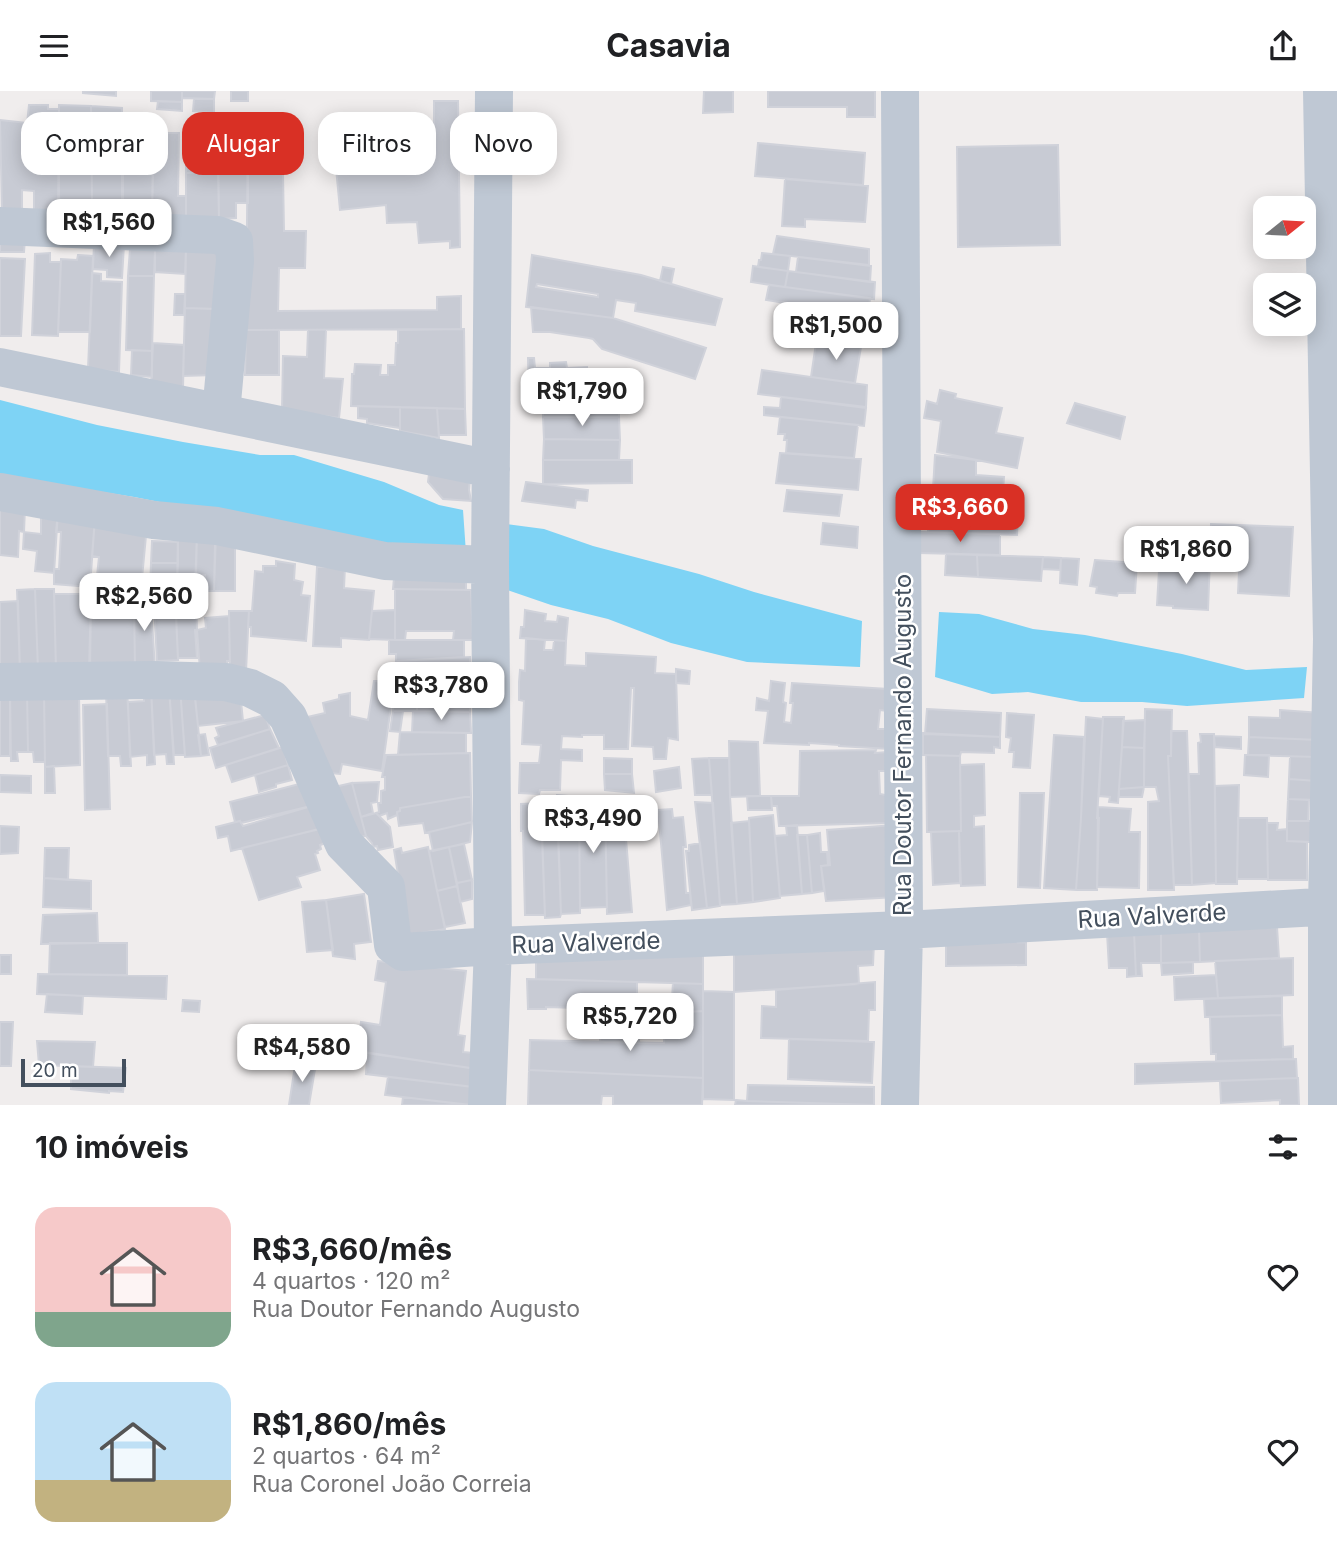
<!DOCTYPE html>
<html lang="pt">
<meta charset="utf-8">
<style>
body{margin:0;font-family:Inter,sans-serif;background:#f6f6f6;color:#202124;height:100vh;display:flex;flex-direction:column;font-size:26px;white-space:nowrap}
*{box-sizing:border-box;margin:0}
p{font-size:23px;color:#757577}
.icon{flex:none;width:38px;height:38px;fill:none;stroke:currentColor;stroke-width:2;stroke-linecap:round;stroke-linejoin:round}
.map{position:relative;height:1014px;overflow:hidden}
.side{display:flex;flex-direction:column;background:#fff;flex:1}
.side>*{flex:none}
.top-card{position:absolute;left:21px;top:21px;width:700px;height:63px;display:flex;gap:14px}
.needle{width:46px;rotate:72deg}
.tools{position:absolute;left:1253px;top:105px;display:grid;gap:14px}
.tools a{display:grid;place-items:center;width:63px;height:63px;border-radius:14px;background:#fff;box-shadow:0 4px 18px #0003;font-size:35px}
.scale{position:absolute;left:21px;bottom:18px;width:105px;box-sizing:border-box;padding-left:7px;border:4px solid #434f5d;border-top:0;font-size:19px;line-height:24px;white-space:nowrap;color:#434f5d;-webkit-text-stroke:5px #fff;paint-order:stroke}
.price{position:absolute;translate:-50% -60px;padding:0 16px;border-radius:14px;background:#fff;color:#222;font-size:23px;line-height:46px;filter:drop-shadow(0 2px 4px #0008)}
.price::after{content:'';position:absolute;left:50%;top:42px;width:21px;height:16px;margin-left:-10px;background:inherit;clip-path:polygon(0 0,100% 0,50% 100%)}
.price.selected{background:#d93025;color:#fff}
ul{padding:0;list-style:none}
li{display:flex;align-items:center;gap:21px;height:175px;padding:0 35px}
li span{display:grid;place-items:center;flex:none;width:196px;height:140px;border-radius:21px;color:#555}
li>.icon{margin-inline-start:auto}
span .icon{width:84px;height:84px;fill:#fffc;stroke-width:1}
li b{font-size:30px}
h2{display:flex;justify-content:space-between;align-items:center;height:84px;padding:0 35px;font-size:30px}
.tag{padding:0 24px;border-radius:21px;background:#fff;box-shadow:0 4px 18px #0003;font-size:24px;line-height:63px}
.tag.selected{background:#d93025;color:#fff}
header{display:flex;justify-content:space-between;align-items:center;height:91px;padding:0 35px;background:#fff;font-size:32px;font-weight:700}
.map>svg:first-child{display:block}
.water{fill:#7ed3f5}
.building{fill:#c8cbd4;stroke:#d0d2da;stroke-width:2;fill-rule:evenodd}
.lines{fill:none;stroke-linecap:round;stroke-linejoin:round}
.minor{stroke:#bfc8d4;stroke-width:38}
.labels{text-anchor:middle;stroke-width:5;stroke-linejoin:round;paint-order:stroke}
.street-label{font-size:24px;fill:#434f5d;stroke:#fff}
</style>
<header><svg class="icon" aria-label="menu" viewBox="0 0 24 24"><path d="M4 6h16M4 12h16M4 18h16"/></svg>Casavia<svg class="icon" aria-label="share" viewBox="0 0 24 24"><path d="M12 15V3M7 8l5-5 5 5M5 13v7h14v-7"/></svg></header>
<div class="map">
<svg width="1337" height="1014" viewBox="0 0 1337 1014">
<rect width="100%" height="100%" fill="#f0eded"/>
<path class="water" d="M0,309L97,334L183,351L260,364H294L384,391L439,414L463,419L466,462L428,461L210,421L134,406L0,385Z
M506,433L544,438L593,455L699,483L754,501L862,530L860,576L747,571L671,552L608,528L551,514L507,499Z
M939,521L979,523L1033,538L1085,544L1182,563L1246,579L1307,576L1304,607L1187,615L1142,611H1081L1028,601L992,603L935,586Z"/>
<path class="building" d="M83,0H116V5L83,2Z
M151,0H182V11L151,10Z
M182,0H215L214,8L182,7Z
M231,0H248V10H231Z
M704,0H733V21L703,22Z
M768,0H875V26H847V16H768Z
M194,8H214V22L193,20Z
M158,10L182,11V20L157,18Z
M434,10H458L460,156L450,157V150L419,152L417,131L387,132L386,114L340,119L336,77L385,73L384,54L434,50Z
M29,14H48V18H59L58,120H34V100L22,99V120L2,119L0,29L27,32Z
M59,14L91,15L92,111L59,110Z
M91,15L122,17V109H92Z
M248,24L282,25L284,140H306L305,177H279L278,220L437,219V206L461,205V238L246,239Z
M224,29L248,30V112H236V127L219,128L218,32H223Z
M199,32V48H202V46L218,45V81L186,82V33Z
M154,42H179L178,105H186V130L152,126Z
M123,49L153,52L152,127L123,125Z
M758,52L865,62L863,94L755,85Z
M1058,54L1060,154L958,156L957,56Z
M218,81L219,128L186,129V82Z
M785,88L868,95L865,131L805,128V136L782,135Z
M777,145L869,158V174L773,163Z
M0,147L25,148L24,161H0Z
M94,152L124,154L122,187L107,186V179L93,178Z
M155,155L186,157L185,183L155,181Z
M130,158L155,159L154,185H128Z
M186,158L225,161L219,218L185,217Z
M50,162V171H61L58,245L32,244L35,163Z
M762,162L790,165L788,180L758,176L759,169H761Z
M78,164L93,165L90,241H58L61,168L77,169Z
M532,164L641,184L722,208L715,234L635,220L636,212L616,209L613,227L526,216ZM537,193L598,203V206L536,196Z
M798,166L871,175L870,191L796,181Z
M0,167L25,168L21,245H0Z
M753,175L788,180L785,196L751,191Z
M663,176L674,178L671,193L660,190Z
M788,180L875,191L874,208L785,196Z
M92,182L101,183V190L122,191L119,281L88,278Z
M128,185H154L152,260L126,259Z
M769,194L870,207L868,225L766,209Z
M175,203H185L184,224H174Z
M782,211L868,225L865,253L781,226Z
M531,216L613,227L706,257L695,288L602,258L593,248L589,247L550,241H533Z
M185,217L214,218V284L183,285Z
M464,238L465,318L351,315L352,283H354L355,273L381,274L380,284H388V274H395L396,252H398V239Z
M246,239H279V284H245Z
M308,239H326L324,287L343,288L339,327L282,319L283,265L307,266Z
M153,252L184,254L183,297L151,295Z
M816,252L861,256L855,292L811,286Z
M132,259L152,260V286L131,284Z
M528,267H534L535,277H550V272L566,271L567,277L587,276V305L529,306Z
M762,279L867,294L866,316L758,303Z
M940,299L956,303L955,307L1002,317L996,342L1023,347L1017,377L937,361L941,330L924,327L927,310L937,313Z
M543,305H619V326H543Z
M781,306L866,317L864,335L764,324V316L780,317Z
M1075,312L1125,326L1120,348L1067,332Z
M358,315L400,316V337L367,332V328L358,327Z
M400,316L437,317L439,347L400,340Z
M437,317L465,318L466,344H439Z
M543,326H619L620,349L544,348Z
M780,326L858,334L854,367L786,362L787,349H784L785,343H778Z
M544,348L620,349L619,369H543Z
M780,362L861,368L858,399L776,392Z
M935,364L976,369V384L1004,386L1003,400L933,398Z
M543,369H632V392L543,393Z
M429,383L470,386L469,399L471,410L443,408L428,391Z
M526,391L588,399L587,410L576,409L575,417L522,410Z
M921,397L1003,400L1002,418L919,413Z
M787,399L842,404L839,425L784,420Z
M920,413L1018,420L1017,444L928,441V427H919Z
M0,414L25,417L24,441L19,440L18,466L0,464Z
M41,419L58,421L54,482L35,480L37,460L23,458L24,441L41,443Z
M58,421L95,427L90,496L54,493V478H59L61,441H56Z
M95,427L147,434L141,498L123,496L124,487L97,485L99,466L92,465Z
M823,432L858,436L857,457L821,453Z
M1211,433L1293,436L1289,505L1238,502L1239,480H1233L1234,472H1224L1225,466H1210Z
M178,439L197,441L195,497H177Z
M197,441L216,442L214,500H205V484H196Z
M920,441L1000,443V464L919,462Z
M152,450L178,451V472H151Z
M215,450L235,451V500H214Z
M946,463L977,464L978,486L945,484Z
M977,464L1043,466L1041,490L978,486Z
M1043,466L1061,467L1060,479L1042,478Z
M1191,466L1210,467L1208,519L1173,517V515L1157,514L1159,479L1190,480Z
M1061,467L1079,468L1077,494L1060,492Z
M1095,469L1137,472L1135,502H1118L1117,505L1096,502L1097,496L1090,495Z
M276,470L295,473L294,489L303,491L301,504L310,505L306,550L251,545V536H248L249,520H252L255,480L263,481V475H276Z
M151,472H178L177,492H165V494L177,495V497L175,499L150,500Z
M317,476H345L344,497L374,500L369,549L341,547V556L313,555Z
M395,476L466,478V499L393,498Z
M35,498H54L56,578L38,579Z
M35,498L38,579L20,580L17,499Z
M395,498L471,499L473,549H453L454,540H406L405,549H395Z
M175,499H182V504L190,503L191,506H196L197,539H195L197,567H178Z
M142,500H150L155,577L135,578L134,510H143V507H139L138,502H143Z
M54,503H91L89,580H56Z
M167,503H175L178,569L157,570L154,513L168,512Z
M18,510L20,580H0V511Z
M134,513L135,573L90,577L91,514Z
M395,519V549L369,548L372,520Z
M525,519L546,523L545,530L557,531L558,525L568,527L566,550L520,547L521,536H524Z
M229,520H249L246,580L230,582Z
M229,525L230,570H227L228,579H200L197,539L206,537L205,527Z
M526,547L545,549L544,559H553L554,550H566L565,574L586,575V562L656,566L655,582L676,583L678,649L668,647L666,668H654L653,656L632,655L634,597H631L628,658H604V644H582V646L562,645L561,658L582,659V670L561,669L560,699H540L539,703L519,702L520,672H539L541,654L522,653L524,610L519,609V591L520,579L525,580Z
M389,549H464V566L396,570V563H389Z
M470,566V591L399,590V570Z
M676,578L690,580L689,593L676,592Z
M374,590H386L383,614L391,615L382,680L342,673L340,683L320,681L303,627L325,622L323,612L339,608V604L350,602V625L368,629Z
M393,590L417,591V620H393Z
M771,590L785,592L783,611L786,612L784,631L791,632L793,612H790L792,592L888,598V620L880,619L878,638H890V658L839,655V654L809,652V654L764,652L768,620L756,619L757,607L769,610Z
M417,591H470V621L417,620Z
M194,595L201,665L185,666L180,596Z
M169,596H180L185,664H174Z
M169,596L174,673H167L166,663L154,664L151,597Z
M151,597L155,673L147,674V664L130,666L128,611L144,610L145,598Z
M44,598L45,671H34L33,661H28L27,599Z
M127,598L131,675H121L120,665H108L106,599Z
M194,598L241,610L243,630L198,635Z
M27,599L28,661H17L18,670H11L10,600Z
M0,600H10V665H0Z
M79,600L80,674L45,676L44,602Z
M107,613L110,718L85,719L83,614Z
M927,618L1001,622L1000,646L925,643Z
M1145,618L1172,619L1171,665H1168L1174,799H1148V711L1159,710L1156,696H1144Z
M1280,619L1321,622L1319,649L1249,646V626L1280,627Z
M393,620H403L400,641L390,640Z
M413,620L470,621L471,642L412,641Z
M1007,622L1034,624L1030,677L1013,676L1014,661H1009L1011,647L1006,646Z
M265,624L270,638L218,654L215,647L219,645L216,637Z
M1086,626L1103,628L1097,727H1099L1097,799H1076L1081,727Z
M1103,626H1124L1118,712L1109,711L1110,706L1099,705Z
M1145,629L1144,657L1122,656L1123,630Z
M270,638L279,657L216,677L210,657Z
M1171,640H1187L1192,794H1174L1168,665H1171Z
M400,641L466,642V662L398,664Z
M923,642L1000,646V657L994,656V662L961,661L960,665L923,664Z
M205,643L209,664L201,665L198,644Z
M1200,643H1214L1216,792L1192,794L1189,683H1199L1198,652L1201,651Z
M1054,644L1084,646L1081,727L1076,799L1044,797Z
M1214,645L1241,646V658L1215,656Z
M1249,646L1319,649L1318,666L1248,664Z
M729,650L758,651L760,705L730,706Z
M283,656L288,674L232,691L226,674Z
M1122,656L1144,657V696L1119,698Z
M876,659L875,662L887,661L888,680H879L880,703L886,704L887,732L779,735L777,715H772L771,705H799L800,660Z
M470,662L471,705L400,717V720L397,721V724L388,728L387,722L379,725L376,722L379,721L378,712H381V700L385,699V686H382L386,664Z
M926,664L960,665L961,740L927,741Z
M1245,664H1269L1268,686L1244,684Z
M1290,666H1318L1317,690L1289,688Z
M604,667L632,668V683H604Z
M709,667L712,704H695L692,668Z
M709,667H729L730,706L737,813L720,814Z
M984,673L985,724L974,725V736L984,735L985,794L961,795L959,740H961L960,674Z
M288,674L292,689L276,693V696L259,701L255,684Z
M54,675L55,702H45V676Z
M679,676L681,697L656,701L654,680Z
M604,683H632L634,702L605,699Z
M0,684L31,685V702L0,701Z
M1289,688L1317,690V709L1288,708Z
M307,691L315,714L241,732L240,730L235,731L230,711Z
M379,691L377,711L371,712L373,722L361,726L352,692Z
M352,692L366,745L358,746L330,697Z
M1239,694L1237,793H1216L1215,695Z
M1144,696L1142,706H1119V698Z
M1020,702H1044L1040,797L1018,796Z
M557,704L579,706L580,822L561,823Z
M471,705L472,731L425,742L423,732L399,735L397,721L400,720V717Z
M747,705H771L772,719H748Z
M1288,708L1309,709L1308,730H1287Z
M579,711H605L607,816L580,817Z
M605,711H623L632,821L607,823Z
M695,711L713,712L720,815L707,817Z
M541,712L545,824H525L523,740H521V713Z
M315,714L323,737L231,760L228,745L218,747L216,736L240,730L243,735Z
M1098,716L1131,718L1129,741H1140L1139,797L1097,796Z
M672,718L673,727L683,726L686,756H683L686,802H690L691,814L667,819L658,719Z
M557,720L561,823L560,826L545,827L541,721Z
M376,722L390,736L393,756L378,759L377,755L373,756L372,752L366,745L361,726Z
M773,724L780,807L753,811L749,727Z
M1238,727H1267L1268,788H1237Z
M749,730L753,811L737,813L731,732Z
M1287,730H1315L1314,751L1287,750Z
M472,731L470,751L433,760L429,741Z
M1267,732H1278L1277,739L1287,738V750L1307,751V789H1268Z
M797,734L802,803L780,805L775,745L787,744L786,735Z
M894,734L896,806L826,810L821,775L830,774L827,739Z
M0,735L19,736L18,762L0,763Z
M324,737L329,751L320,754L321,758L317,760L318,762L315,763L320,779L297,786L301,796L259,809L242,757Z
M959,740L960,792L933,794L931,741Z
M820,742L821,761H827L828,774L821,775L824,800L812,802L807,744Z
M797,744H807L812,802L802,803Z
M700,752L707,817L692,819L686,760H689V754Z
M464,753L472,789L457,792L449,756Z
M428,756L445,838L408,844L394,759L401,757L402,762Z
M449,756L457,795L437,800L429,760Z
M45,757H69L68,789L44,787Z
M44,787L91,790V818L43,816Z
M472,789V808L460,811L457,792Z
M457,795L465,832L445,836L437,800Z
M364,803L371,851L354,853L355,868L333,865L326,809Z
M326,809L333,859L307,861L302,811Z
M97,822L98,852L41,853L43,824Z
M1277,836L1279,867L1200,871L1199,839Z
M1199,839L1200,871L1161,872V840Z
M1161,840V872H1141L1142,885H1136L1134,841Z
M1134,841L1136,885L1127,886V877H1109L1107,842Z
M1026,851V874L946,875V852Z
M50,852H127V884L49,883Z
M874,852L873,874L858,875L859,893L734,901V862Z
M703,855V893L536,888V865Z
M0,864H11V883H0Z
M1293,867V904L1218,907L1215,870Z
M378,870L466,880L458,944L465,945L463,961L473,962L471,977L338,958L339,951L333,950L335,941L359,945L361,931L380,934L386,891L375,889Z
M1193,871V882L1162,884L1161,872Z
M38,883L167,885L166,908L37,903Z
M1216,884L1218,907L1175,909L1174,886Z
M527,888L637,891V919L622,918V921L639,922V952L600,951L602,920L610,921V918L546,916V918H528Z
M875,891V919H869L868,950L761,947L762,915L776,916V899Z
M673,892L703,893V920L671,922Z
M703,900L734,901V1009L703,1008Z
M47,903L83,905L82,923L45,921Z
M1282,905V924L1205,926L1204,908Z
M183,909L200,910L199,921L182,920Z
M703,920V987L529,979L530,949L664,952L665,922Z
M1282,924L1283,956L1293,955V968L1216,970V963H1211L1210,926Z
M0,931H13L11,975H0Z
M789,948L874,951L872,992L788,988Z
M37,950L95,951L93,976L39,974Z
M364,961L476,978L473,996L366,983L367,967L364,966Z
M296,968L309,970L308,977L315,978L309,1014H289Z
M1296,968L1297,987L1135,993V973Z
M71,975L126,977L123,1001L109,1000V1002L71,998Z
M529,979L703,987L702,1014H613V1005H602L601,1014H528Z
M388,986L473,996L471,1014L385,1004Z
M1298,987L1299,1014H1280V1009L1221,1012L1220,990Z
M748,994L874,996V1014L747,1010Z
M403,1006L468,1014H402Z
M736,1009L747,1010L870,1014H735Z"/>
<g class="lines">
<path class="minor" d="M900,0L904,839L900,1014
M1322,0L1332,548L1327,816V1014
M0,135L217,144L234,150L235,170L221,322
M0,276L491,378
M0,401L154,429L217,435L385,470L490,474
M0,591L153,589L226,591L250,597L272,608L288,626L344,753L386,796L393,854L403,861L493,855L904,839L1337,815
M487,1014L493,855L490,474L494,0"/>
</g>
<g class="labels">
<g class="street-label">
<text transform="translate(903 654) rotate(-90)" y="8">Rua Doutor Fernando Augusto</text>
<text transform="translate(1152 825) rotate(-3)" y="8">Rua Valverde</text>
<text transform="translate(586 852) rotate(-2)" y="8">Rua Valverde</text>
</g>
</g>
</svg>
<div class="tools">
<a><svg class="needle" viewBox="-14 -14 28 28"><path d="M0-13l5 13h-10z" fill="#e53935"/><path d="M0 13l5-13h-10z" fill="#757577"/></svg></a>
<a><svg class="icon" aria-label="layers" viewBox="0 0 24 24"><path d="M12 4l9 5-9 5-9-5zM3 14l9 5 9-5"/></svg></a>
</div>
<div class="scale">20 m</div>
<b class="price" style="left:109px;top:168px">R$1,560</b>
<b class="price" style="left:836px;top:271px">R$1,500</b>
<b class="price" style="left:582px;top:337px">R$1,790</b>
<b class="price selected" style="left:960px;top:453px">R$3,660</b>
<b class="price" style="left:1186px;top:495px">R$1,860</b>
<b class="price" style="left:144px;top:542px">R$2,560</b>
<b class="price" style="left:441px;top:631px">R$3,780</b>
<b class="price" style="left:593px;top:764px">R$3,490</b>
<b class="price" style="left:630px;top:962px">R$5,720</b>
<b class="price" style="left:302px;top:993px">R$4,580</b>
<div class="top-card">
<a class="tag">Comprar</a>
<a class="tag selected">Alugar</a>
<a class="tag">Filtros</a>
<a class="tag">Novo</a>
</div>
</div>
<section class="side">
<h2>10 imóveis<svg class="icon" aria-label="filters" viewBox="0 0 24 24"><path d="M4 7h16M4 17h16"/><circle cx="9" cy="7" r="2"/><circle cx="15" cy="17" r="2"/></svg></h2>
<ul>
<li><span style="background:linear-gradient(#f6c9c9 75%,#7fa58c 0)"><svg class="icon" aria-label="home" viewBox="0 0 24 24"><path d="M3 11l9-7 9 7M6 9v11h12V9"/></svg></span><div><b>R$3,660/mês</b><p>4 quartos · 120 m²</p><p>Rua Doutor Fernando Augusto</p></div><svg class="icon" aria-label="heart" viewBox="0 0 24 24"><path d="M12 20l-8-8c-3-5 5-10 8-4 3-6 11-1 8 4z"/></svg></li>
<li><span style="background:linear-gradient(#bfe0f5 70%,#c2b280 0)"><svg class="icon" aria-label="home" viewBox="0 0 24 24"><path d="M3 11l9-7 9 7M6 9v11h12V9"/></svg></span><div><b>R$1,860/mês</b><p>2 quartos · 64 m²</p><p>Rua Coronel João Correia</p></div><svg class="icon" aria-label="heart" viewBox="0 0 24 24"><path d="M12 20l-8-8c-3-5 5-10 8-4 3-6 11-1 8 4z"/></svg></li>
</ul>
</section>
